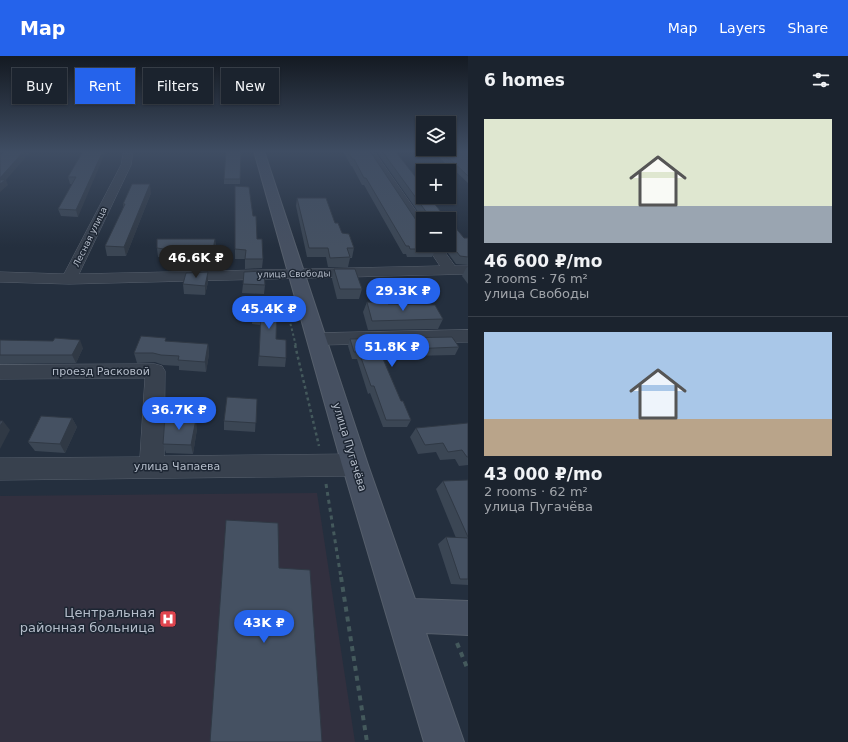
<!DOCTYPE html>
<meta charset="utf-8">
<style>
body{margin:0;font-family:"DejaVu Sans",sans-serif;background:#242b36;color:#f1f3f6;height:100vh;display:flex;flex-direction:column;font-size:15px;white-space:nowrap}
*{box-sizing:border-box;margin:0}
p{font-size:13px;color:#a0a4aa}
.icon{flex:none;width:22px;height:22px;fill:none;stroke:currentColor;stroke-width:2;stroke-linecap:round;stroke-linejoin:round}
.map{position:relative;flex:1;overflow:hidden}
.panel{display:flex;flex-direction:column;background:#1b232e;width:380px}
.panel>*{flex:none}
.top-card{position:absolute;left:12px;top:12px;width:380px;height:36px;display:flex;gap:8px}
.buttons{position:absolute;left:416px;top:60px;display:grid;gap:8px}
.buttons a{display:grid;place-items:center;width:40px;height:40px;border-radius:0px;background:#1b232e;box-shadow:0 1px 3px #0004,0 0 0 1px #39404a;font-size:20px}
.price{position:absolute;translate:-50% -34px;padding:0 9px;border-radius:14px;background:#2563eb;color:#fff;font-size:13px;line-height:26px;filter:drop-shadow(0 1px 2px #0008)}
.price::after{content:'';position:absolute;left:50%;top:24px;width:12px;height:9px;margin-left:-6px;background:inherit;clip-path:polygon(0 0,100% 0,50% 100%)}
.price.on{background:#222;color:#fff}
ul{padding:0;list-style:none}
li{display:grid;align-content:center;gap:8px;height:212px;padding:0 16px}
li+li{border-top:1px solid #39404a}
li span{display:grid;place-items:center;height:124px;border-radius:0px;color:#555}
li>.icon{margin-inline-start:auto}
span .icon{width:72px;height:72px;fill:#fffc;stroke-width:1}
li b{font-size:17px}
h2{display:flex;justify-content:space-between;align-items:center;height:48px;padding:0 16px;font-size:17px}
.chip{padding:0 14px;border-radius:0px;background:#1b232e;box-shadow:0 1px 3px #0004,0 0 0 1px #39404a;font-size:14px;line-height:36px}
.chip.on{background:#2563eb;color:#fff}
header{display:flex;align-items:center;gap:24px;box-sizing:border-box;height:56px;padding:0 20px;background:#2563eb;color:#fff}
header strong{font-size:19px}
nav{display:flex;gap:22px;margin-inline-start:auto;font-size:14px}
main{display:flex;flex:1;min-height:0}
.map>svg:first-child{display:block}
.medical{fill:#32303f}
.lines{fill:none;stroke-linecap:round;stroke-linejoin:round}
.street-casing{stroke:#565f6c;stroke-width:1}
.secondary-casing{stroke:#565f6c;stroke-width:2}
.path-far3{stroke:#44595c;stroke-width:2;stroke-dasharray:2.5 2.5;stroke-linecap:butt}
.path-far2{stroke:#44595c;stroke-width:2.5;stroke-dasharray:3 3;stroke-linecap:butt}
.path-far1{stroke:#44595c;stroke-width:3;stroke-dasharray:4 4;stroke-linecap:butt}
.path{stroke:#44595c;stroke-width:4;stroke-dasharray:5 5;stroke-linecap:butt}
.street{fill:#38414e;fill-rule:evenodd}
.secondary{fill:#465061;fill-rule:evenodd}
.wall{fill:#3b4654}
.shaded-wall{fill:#303945}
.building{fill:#455162;stroke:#303945}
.labels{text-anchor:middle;stroke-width:3;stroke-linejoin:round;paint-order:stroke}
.far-street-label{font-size:9px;fill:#b4bcc9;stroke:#1d2633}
.street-label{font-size:11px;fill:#b4bcc9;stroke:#1d2633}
.near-poi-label{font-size:13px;fill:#b4bcc9;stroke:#1d2633;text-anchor:end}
</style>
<header>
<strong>Map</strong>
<nav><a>Map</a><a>Layers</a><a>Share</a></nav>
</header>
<main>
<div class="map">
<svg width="468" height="686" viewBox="0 0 468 686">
<rect width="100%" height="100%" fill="#242f3e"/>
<path class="medical" d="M317,437L355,686H0V440Z"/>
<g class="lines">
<defs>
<path id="street" d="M124,95H133L131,109L79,218L440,210L426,189H440L455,210H468V218L69,228L0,226V216L64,218L121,109Z
M365,95H374L423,165V178L418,177Z
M468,274V286L317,289L311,287L308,283L311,279L317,277Z
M155,308L162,310L165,315L164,400L355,398L364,401L367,409L364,417L355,420L0,424V402L140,401L145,322L0,323V309Z"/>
<path id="secondary" d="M254,95H264L368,409L415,543L468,545V579L426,577L464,686H424L342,409Z"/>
</defs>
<use href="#street" class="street-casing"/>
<use href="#secondary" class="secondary-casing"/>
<path class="path-far3" d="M288,258L296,290"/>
<path class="path-far2" d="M295,289L319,390"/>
<path class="path-far1" d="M326,428L341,522"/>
<path class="path" d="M341,521L367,686
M457,587L468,614"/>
<use href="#street" class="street"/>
<use href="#secondary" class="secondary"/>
</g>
<path class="wall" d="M83,95L78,161L61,160L58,153L73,128H70L68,121Z
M241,95L240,128H224V123Z
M343,95H370L436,193L432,201H407L406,198H403L364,129H362L352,110H351Z
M376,95H395L418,124L417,126L441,156L449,163H423Z
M433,95H468V127L448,108H446Z
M235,130L253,160L257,183L263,203L262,212L245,213V203H235Z
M151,137L126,200H107L105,190L124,152L123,148Z
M297,142L335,167L342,177L354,192L352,202H350L348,211H328L326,201H307L296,150Z
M449,164L464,182H468V209L456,208L442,189H449Z
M215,183L216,192L211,214H191L190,205L158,201L157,192Z
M468,211V228L462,220L466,212Z
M334,213L362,233L359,243H337L332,223Z
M208,226L205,239L184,238L183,228Z
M243,228L265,229L264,238L242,237Z
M254,244L276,283L286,302L285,311L258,310L261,269L252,268Z
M367,246L388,248L443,263L438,273L368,274L363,256Z
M350,283L459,291L455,299L408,300L406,302L383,303L401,345L411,364L407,371H383L370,337L368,338L357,303H352L348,290Z
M0,284L83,292L76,307L0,308Z
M167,286L208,288L209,298L206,316L179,314V310L163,309L155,306L137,307L134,297Z
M257,343L255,376L224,374V365Z
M72,362L77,371L65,397L35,395L28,386Z
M468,367V409L459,410L455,403L440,404L436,396L418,398L410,381L416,372Z
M197,373L193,398L166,397L163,388Z
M468,424V529L451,528L438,488L446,481L456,482L436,433L443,425Z"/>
<path class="shaded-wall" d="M24,95H31L6,124L8,129L0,136V122Z
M103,95H106L78,161L76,154Z
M150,128L151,137L126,200L124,191Z
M215,183L216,192L211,214V204Z
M208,216V226L205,239V230Z
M80,284L83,292L76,307L72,299Z
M208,288L209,298L206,316L205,306Z
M72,362L77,371L65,397L60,388Z
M196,363L197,373L193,398L191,389Z
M3,365L10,374L0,393V370Z"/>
<path class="building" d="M4,95H24L0,122V98H2Z
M83,95H103L76,154L58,153L76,121H68Z
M226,95H241L240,123H224Z
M348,95H370L420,170L423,171V189H433L436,193H410L409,190H406L366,122H364L354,103H352Z
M382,95H395L418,124H416L423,133V141H429L441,156H443L449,163H427V157Z
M440,95H468V120L450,103H448Z
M0,124H5L0,128Z
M132,128H150L124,191L105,190L125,148H123Z
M235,130L249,131L253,160H256L257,183H262L263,203H245L246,194L235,193Z
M297,142H326L335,167H338L342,177L349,178L354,192H347L350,201L330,202L328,192H309Z
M449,164L464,182H468V201L460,200L449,186Z
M157,183H215L211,204L190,205L192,197L157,192Z
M334,213H355L362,233H340Z
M264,215L265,229L243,228L244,216Z
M208,216L205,230L183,228L186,217Z
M254,244L277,246L276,283L286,284V302L259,300L261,259H253Z
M367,246L388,247V248L435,249L443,263L372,265Z
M141,280L166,282L165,285L208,288L205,306L178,304L179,300L161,299L153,297H134Z
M452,281L459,291L409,293L410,295L380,296L401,345H403L411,364H386L374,330H371L359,296H354L350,283Z
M55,282L80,284L72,299H0V284L53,285Z
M227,341L257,343L256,367L224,365Z
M41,360L72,362L60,388L28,386Z
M165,361L196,363L191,389L163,388Z
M0,365H3L0,370Z
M468,367V401H467L462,394L448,396L443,387L425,389L416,372Z
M468,424V481L443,425Z
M226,464L278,467L279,512L310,514L322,686H210Z
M446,481L468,482V523H460Z"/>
<linearGradient id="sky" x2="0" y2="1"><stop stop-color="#141a22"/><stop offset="0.5" stop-color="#3f4d63"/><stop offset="1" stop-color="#3f4d63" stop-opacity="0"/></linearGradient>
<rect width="468" height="191" fill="url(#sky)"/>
<defs>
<symbol id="hospital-square" viewBox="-11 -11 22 22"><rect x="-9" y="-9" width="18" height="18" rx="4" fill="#e0444e" stroke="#1d2633"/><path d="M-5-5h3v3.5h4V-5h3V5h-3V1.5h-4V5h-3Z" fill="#fff"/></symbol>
</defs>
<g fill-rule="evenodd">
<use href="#hospital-square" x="158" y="553" width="20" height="20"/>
</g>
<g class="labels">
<g class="far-street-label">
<text transform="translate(90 181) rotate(-64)" y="3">Лесная улица</text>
<text transform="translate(294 218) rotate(-1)" y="3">улица Свободы</text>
</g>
<g class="street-label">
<text x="101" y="319">проезд Расковой</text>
<text transform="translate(350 391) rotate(73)" y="4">улица Пугачёва</text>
<text x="177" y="414">улица Чапаева</text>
</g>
<g class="near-poi-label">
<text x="155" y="561">Центральная<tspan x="155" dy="15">районная больница</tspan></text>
</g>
</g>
</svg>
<div class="buttons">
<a><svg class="icon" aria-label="layers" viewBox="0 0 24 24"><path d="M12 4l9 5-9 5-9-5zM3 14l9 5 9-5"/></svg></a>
<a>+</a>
<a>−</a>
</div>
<b class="price on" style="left:196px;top:223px">46.6K ₽</b>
<b class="price" style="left:403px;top:256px">29.3K ₽</b>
<b class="price" style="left:269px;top:274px">45.4K ₽</b>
<b class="price" style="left:392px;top:312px">51.8K ₽</b>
<b class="price" style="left:179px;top:375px">36.7K ₽</b>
<b class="price" style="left:264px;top:588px">43K ₽</b>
<div class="top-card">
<a class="chip">Buy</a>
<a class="chip on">Rent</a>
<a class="chip">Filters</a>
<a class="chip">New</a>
</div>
</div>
<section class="panel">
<h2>6 homes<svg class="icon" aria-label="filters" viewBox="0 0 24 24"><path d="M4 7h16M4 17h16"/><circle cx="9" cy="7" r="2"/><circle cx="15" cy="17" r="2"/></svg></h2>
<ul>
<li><span style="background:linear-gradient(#dfe7d0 70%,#9aa5b1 0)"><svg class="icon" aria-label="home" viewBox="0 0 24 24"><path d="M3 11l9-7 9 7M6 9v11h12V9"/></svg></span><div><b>46 600 ₽/mo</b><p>2 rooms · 76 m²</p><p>улица Свободы</p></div></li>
<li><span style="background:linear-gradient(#a9c7e8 70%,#b9a48a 0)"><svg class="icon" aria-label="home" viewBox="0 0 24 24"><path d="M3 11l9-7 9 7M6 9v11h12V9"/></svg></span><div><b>43 000 ₽/mo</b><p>2 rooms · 62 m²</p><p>улица Пугачёва</p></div></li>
</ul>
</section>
</main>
